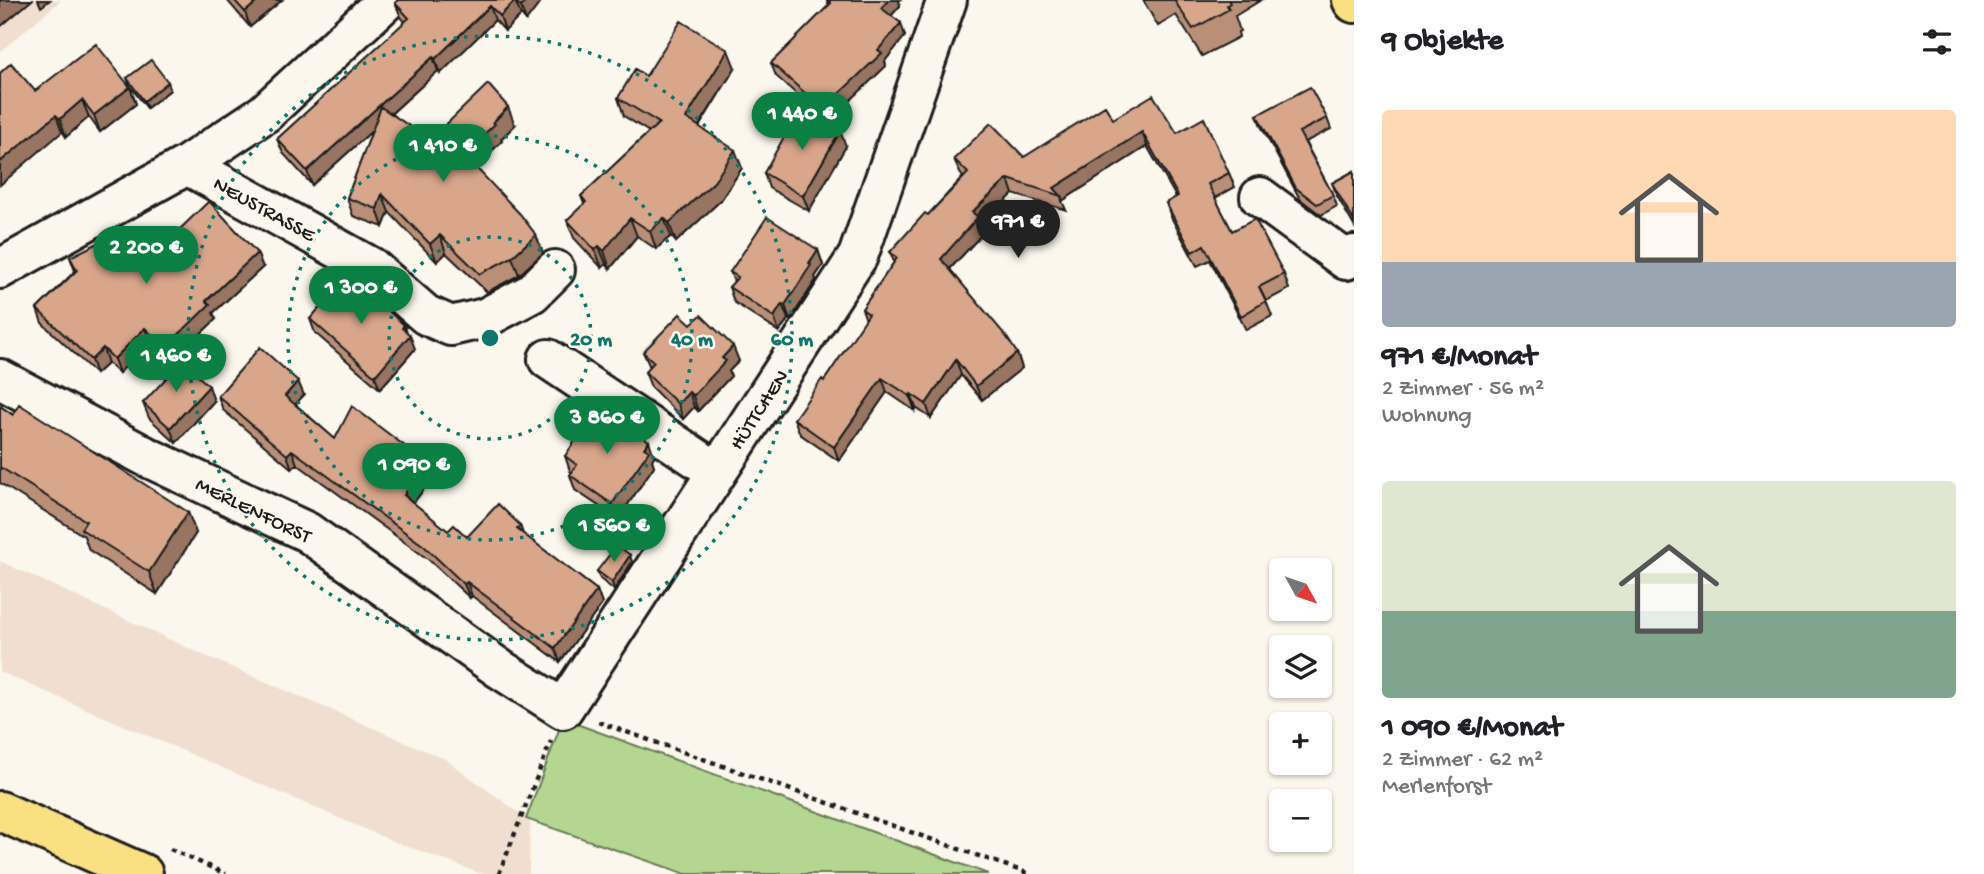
<!DOCTYPE html>
<html lang="de">
<meta charset="utf-8">
<style>
body{margin:0;font-family:"Gochi Hand",sans-serif;background:#f2f2f2;color:#202124;height:100vh;display:flex;flex-direction:column;font-size:26px;white-space:nowrap}
*{box-sizing:border-box;margin:0}
p{font-size:23px;color:#757577}
.icon{flex:none;width:38px;height:38px;fill:none;stroke:currentColor;stroke-width:2;stroke-linecap:round;stroke-linejoin:round}
.map{position:relative;flex:1;overflow:hidden}
.details{display:flex;flex-direction:column;background:#fff;width:630px}
.details>*{flex:none}
.needle{width:46px;rotate:130deg}
.fabs{position:absolute;left:1269px;top:558px;display:grid;gap:14px}
.fabs a{display:grid;place-items:center;width:63px;height:63px;border-radius:7px;background:#fff;box-shadow:0 2px 5px #0004;font-size:35px}
.price{position:absolute;translate:-50% -60px;padding:0 16px;border-radius:24px;background:#0b8043;color:#fff;font-size:23px;line-height:46px;filter:drop-shadow(0 2px 4px #0008)}
.price::after{content:'';position:absolute;left:50%;top:42px;width:21px;height:16px;margin-left:-10px;background:inherit;clip-path:polygon(0 0,100% 0,50% 100%)}
.price.current{background:#222;color:#fff}
ul{padding:0;list-style:none}
li{display:grid;align-content:center;gap:14px;height:371px;padding:0 28px}
li span{display:grid;place-items:center;height:217px;border-radius:7px;color:#555}
li>.icon{margin-inline-start:auto}
span .icon{width:126px;height:126px;fill:#fffc;stroke-width:1}
li b{font-size:30px}
h2{display:flex;justify-content:space-between;align-items:center;height:84px;padding:0 28px;font-size:30px}
main{display:flex;flex:1;min-height:0}
.map>svg:first-child{display:block}
.built{fill:#f0dfcf}
.green{fill:#b3d691;stroke:#687956;stroke-width:2}
.lines{fill:none;stroke-linecap:round;stroke-linejoin:round}
.minor-casing{stroke:#1c1c1c;stroke-width:44}
.major-casing{stroke:#1c1c1c;stroke-width:44}
.path{stroke:#1c1c1c;stroke-width:4.5;stroke-dasharray:5 5;stroke-linecap:butt}
.minor{stroke:#fbf7ec;stroke-width:38}
.major{stroke:#f9e181;stroke-width:38}
.wall{fill:#ba8f78;stroke:#1c1c1c;stroke-width:2}
.shaded-wall{fill:#977461;stroke:#1c1c1c;stroke-width:2}
.building{fill:#d8a68b;stroke:#1c1c1c;stroke-width:2}
.ring{fill:none;stroke:#0f766e;stroke-width:3.5;stroke-dasharray:3.5 7}
.labels{text-anchor:middle;stroke-width:5;stroke-linejoin:round;paint-order:stroke}
.street-label{font-size:21px;fill:#1c1c1c;stroke:#fbf7ec}
.centre{fill:#0f766e;stroke:#fbf7ec;stroke-width:3.5}
.ring-label{font-size:21px;text-anchor:middle;font-weight:bold;fill:#0f766e;stroke:#fbf7ec;stroke-width:5;stroke-linejoin:round;paint-order:stroke}
</style>
<main>
<div class="map">
<svg width="1354" height="874" viewBox="0 0 1354 874">
<rect width="100%" height="100%" fill="#fbf7ec"/>
<filter id="ink" filterUnits="userSpaceOnUse"><feTurbulence type="fractalNoise" baseFrequency=".0143" numOctaves="2"/><feDisplacementMap in="SourceGraphic" scale="14" xChannelSelector="R" yChannelSelector="G"/><feConvolveMatrix kernelMatrix="1 2 1 2 8 2 1 2 1" color-interpolation-filters="sRGB"/></filter>
<g filter="url(#ink)">
<path class="built" d="M0,0H61L0,52Z
M0,561L201,654L445,759L530,821L529,874H482L390,840L0,672Z"/>
<path class="green" d="M563,719L988,874H686L526,819Z"/>
<g class="lines">
<defs>
<path id="minor" d="M187,165L371,267L426,315L451,326L485,318L532,293L555,270
M1260,197L1346,260L1354,255
M0,269L187,165L265,113L387,0
M548,359L717,472
M0,379L147,457L307,532L500,669L563,709L858,256L947,0"/>
<path id="major" d="M1352,0L1354,3
M0,811L143,874"/>
</defs>
<use href="#minor" class="minor-casing"/>
<use href="#major" class="major-casing"/>
<path class="path" d="M598,722L1030,874
M170,849L226,874
M499,874L551,741"/>
<use href="#minor" class="minor"/>
<use href="#major" class="major"/>
</g>
<path class="wall" d="M227,0H282L250,27Z
M398,0H542L526,21L521,15L505,31L495,20L440,74L438,71L391,114L430,140L515,125L501,139L502,141L475,167L536,235L543,253L519,275L487,292L446,253L437,262L389,212L383,227L353,216L347,198L372,131L312,185L283,153L277,139L405,22L401,17L395,3Z
M827,0H900L899,1L900,6L891,16L905,36L885,61L886,66L828,122L776,76L771,63L829,6Z
M1143,0H1261L1235,16L1240,31L1238,32L1239,37L1202,56L1176,15L1158,26Z
M735,68L699,127L742,168L721,200L676,242L671,236L656,249L637,236L610,269L606,264L602,268L574,238L567,220L584,204L581,196L649,132L624,116L618,98L646,76Z
M127,78L168,82L170,90L147,108L130,86Z
M130,87L136,104L100,132L89,117L66,137L35,91Z
M1257,115L1327,118L1331,129L1305,142L1333,195L1337,206L1321,215L1300,199L1261,126Z
M1113,119L1177,133L1229,173L1235,187L1215,198L1232,231L1284,274L1289,289L1266,301L1272,316L1246,330L1210,260L1197,266L1171,217L1166,203L1176,197L1147,146L1062,201L1066,210L1013,194L981,224L984,232L950,269L1017,353L1022,368L982,400L961,375L931,418L916,408L915,411L887,392L839,461L800,434L794,419L824,381L866,320L862,309L894,262L890,252L928,215L963,177L960,173L954,159L1024,157Z
M846,146L809,211L769,188L764,173Z
M1354,171V226L1337,196L1332,183Z
M818,250L823,265L815,277L816,280L790,320L788,319L779,332L734,302L729,287L734,282L730,272Z
M112,253L153,255L263,267L213,313L216,319L170,363L150,342L119,373L108,363L96,374L42,323L37,309L75,271L70,257Z
M310,319L407,333L415,349L380,389L315,333Z
M691,324L739,361L729,371L731,376L698,411L694,407L683,419L651,387L645,372L650,367L643,352Z
M304,395L295,404L335,439L433,477L413,503L448,531L467,537L520,525L523,534L597,590L602,604L560,662L472,596L470,598L429,560L297,464L292,469L223,410L218,396Z
M214,401L176,443L149,418L143,403Z
M0,406L196,533L157,594L89,550L84,536L0,483Z
M565,456H654L652,460L654,466L618,519L575,490L570,475L572,472L570,471Z
M632,562L614,590L600,579L597,571Z"/>
<path class="shaded-wall" d="M0,0H32L0,27Z
M38,0H50L41,7Z
M259,0H282L250,27L245,12Z
M526,0H542L526,21L521,7Z
M889,0H900L899,1L900,6L886,21L881,8Z
M515,1L521,15L505,31L500,16Z
M490,6L495,20L440,74L435,59Z
M901,23L905,36L885,61L886,66L828,122L823,109L878,50Z
M728,50L735,68L692,137L686,118Z
M433,57L438,71L312,185L307,171Z
M168,82L170,90L147,108L144,101Z
M130,87L136,104L100,132L94,115Z
M82,100L89,117L66,137L60,119Z
M508,107L515,125L501,139L502,141L469,172L463,154Z
M56,115L62,132L0,185V162Z
M840,131L846,146L809,211L803,196Z
M1142,132L1147,146L1062,201L1061,196L1054,188Z
M735,150L742,168L721,200L676,242L669,223Z
M1008,179L1013,194L981,224L984,232L946,273L941,259L972,212Z
M382,194L389,212L383,227L377,209Z
M630,218L637,236L610,269L604,251Z
M664,218L671,236L656,249L650,231Z
M440,235L446,253L437,262L430,244Z
M536,235L543,253L519,275L512,257Z
M599,246L606,264L602,268L595,250Z
M818,250L823,265L815,277L816,280L790,320L785,305Z
M257,253L263,267L213,313L216,319L170,363L165,348L206,301Z
M782,304L788,319L779,332L774,317Z
M404,325L409,337L410,335L415,349L380,389L375,376Z
M145,328L150,342L119,373L114,359Z
M733,346L739,361L729,371L731,376L698,411L693,396L722,358Z
M103,348L108,363L96,374L91,360Z
M1017,353L1022,368L982,400L976,386Z
M956,360L961,375L931,418L926,404Z
M882,378L887,392L839,461L834,447Z
M298,381L304,395L290,410L285,396Z
M209,386L214,401L176,443L170,428Z
M689,392L694,407L683,419L678,404Z
M911,394L916,408L915,411L910,396Z
M649,441L654,456L652,460L654,466L618,519L612,504Z
M292,450L297,464L292,469L287,455Z
M427,463L433,477L409,509L404,495Z
M188,512L196,533L157,594L149,572Z
M630,555L632,562L614,590L612,582Z
M467,582L472,596L470,598L464,584Z
M597,590L602,604L560,662L555,648Z"/>
<path class="building" d="M234,0H259L245,12Z
M398,0H526L521,7L515,1L500,16L490,6L435,59L433,57L307,171L277,139L409,18L395,3Z
M827,0H889L881,8L901,23L878,50L882,53L823,109L771,63L831,3Z
M1174,0H1228L1230,3L1227,5L1229,9L1193,29Z
M681,21L728,50L686,118L735,150L714,182L669,223L664,218L650,231L630,218L604,251L599,246L595,250L567,220L586,202L581,196L659,123L618,98L635,69L646,76Z
M96,44L130,87L94,115L82,100L60,119L56,115L0,162V73L11,63L35,91Z
M151,60L168,82L144,101L127,78Z
M488,84L508,107L493,122L495,124L463,154L520,214L536,235L512,257L480,274L440,235L430,244L382,194L377,209L347,198L381,107L430,140Z
M1310,87L1327,118L1299,132L1333,195L1317,204L1296,188L1257,115Z
M1153,95L1177,133L1204,118L1229,173L1208,184L1232,231L1255,219L1284,274L1259,287L1266,301L1241,316L1204,245L1192,252L1166,203L1178,196L1142,132L1054,188L1061,196L1008,179L972,212L978,217L941,259L1006,336L1017,353L976,386L956,360L926,404L911,394L910,396L882,378L834,447L794,419L822,379L824,381L869,314L862,309L897,258L890,252L925,213L928,215L968,173L954,159L991,123L1024,157L1105,106L1113,119Z
M800,108L840,131L803,196L764,173Z
M1354,171V221L1332,183Z
M209,201L257,253L206,301L210,304L165,348L145,328L114,359L103,348L91,360L37,309L77,270L70,257L104,240L112,253L136,238L153,255Z
M767,217L818,250L809,263L811,265L785,305L782,304L774,317L729,287L738,277L730,272Z
M345,278L353,286L357,282L404,325L402,328L410,335L375,376L310,319Z
M680,314L691,324L701,315L733,346L722,358L726,361L693,396L689,392L678,404L645,372L654,362L643,352Z
M260,347L298,381L285,396L335,439L352,406L427,463L404,495L448,531L454,525L467,537L498,504L520,525L517,529L597,590L555,648L467,582L464,584L424,546L292,450L287,455L218,396Z
M182,361L209,386L170,428L143,403Z
M19,404L188,512L149,572L81,529L86,521L0,467V406L13,415Z
M595,411L607,420L610,415L649,441L644,448L649,451L612,504L570,475L577,465L565,456Z
M617,545L630,555L612,582L597,571Z"/>
</g>
<g class="ring">
<circle cx="490" cy="338" r="101"/>
<circle cx="490" cy="338" r="202"/>
<circle cx="490" cy="338" r="302"/>
</g>
<g class="labels">
<g class="street-label">
<text transform="translate(265 208) rotate(29)" y="7">NEUSTRASSE</text>
<text transform="translate(758 409) rotate(-57)" y="7">HÜTTCHEN</text>
<text transform="translate(254 509) rotate(26)" y="7">MERLENFORST</text>
</g>
</g>
<circle cx="490" cy="338" r="10" class="centre"/>
<g class="ring-label">
<text x="591" y="345">20 m</text>
<text x="692" y="345">40 m</text>
<text x="792" y="345">60 m</text>
</g>
</svg>
<div class="fabs">
<a><svg class="needle" viewBox="-14 -14 28 28"><path d="M0-13l5 13h-10z" fill="#e53935"/><path d="M0 13l5-13h-10z" fill="#757577"/></svg></a>
<a><svg class="icon" aria-label="layers" viewBox="0 0 24 24"><path d="M12 4l9 5-9 5-9-5zM3 14l9 5 9-5"/></svg></a>
<a>+</a>
<a>−</a>
</div>
<b class="price" style="left:802px;top:152px">1 440 €</b>
<b class="price" style="left:443px;top:184px">1 410 €</b>
<b class="price current" style="left:1018px;top:260px">971 €</b>
<b class="price" style="left:146px;top:286px">2 200 €</b>
<b class="price" style="left:361px;top:326px">1 300 €</b>
<b class="price" style="left:176px;top:394px">1 460 €</b>
<b class="price" style="left:607px;top:456px">3 860 €</b>
<b class="price" style="left:414px;top:503px">1 090 €</b>
<b class="price" style="left:614px;top:564px">1 560 €</b>
</div>
<section class="details">
<h2>9 Objekte<svg class="icon" aria-label="filters" viewBox="0 0 24 24"><path d="M4 7h16M4 17h16"/><circle cx="9" cy="7" r="2"/><circle cx="15" cy="17" r="2"/></svg></h2>
<ul>
<li><span style="background:linear-gradient(#ffd9b3 70%,#9aa5b1 0)"><svg class="icon" aria-label="home" viewBox="0 0 24 24"><path d="M3 11l9-7 9 7M6 9v11h12V9"/></svg></span><div><b>971 €/Monat</b><p>2 Zimmer · 56 m²</p><p>Wohnung</p></div></li>
<li><span style="background:linear-gradient(#dfe7d0 60%,#7fa58c 0)"><svg class="icon" aria-label="home" viewBox="0 0 24 24"><path d="M3 11l9-7 9 7M6 9v11h12V9"/></svg></span><div><b>1 090 €/Monat</b><p>2 Zimmer · 62 m²</p><p>Merlenforst</p></div></li>
</ul>
</section>
</main>
